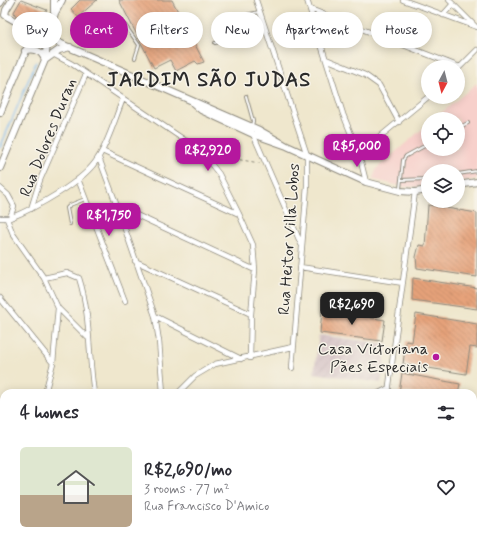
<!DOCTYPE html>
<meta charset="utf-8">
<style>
body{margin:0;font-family:Mynerve,sans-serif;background:#f7f7f7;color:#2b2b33;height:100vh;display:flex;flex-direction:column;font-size:15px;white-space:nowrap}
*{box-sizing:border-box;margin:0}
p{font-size:13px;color:#7c7c81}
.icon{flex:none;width:22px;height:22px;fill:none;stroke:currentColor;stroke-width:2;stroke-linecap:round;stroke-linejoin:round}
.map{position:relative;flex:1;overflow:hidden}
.panel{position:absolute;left:0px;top:389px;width:477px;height:156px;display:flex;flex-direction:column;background:#fff;border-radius:12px 12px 0 0;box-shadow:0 2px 10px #0003}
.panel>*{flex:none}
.hud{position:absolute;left:12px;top:12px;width:453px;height:36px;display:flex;gap:8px}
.needle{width:26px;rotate:187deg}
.buttons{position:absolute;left:421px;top:60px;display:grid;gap:8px}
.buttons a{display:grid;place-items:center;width:44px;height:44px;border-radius:50%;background:#fff;box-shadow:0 2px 10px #0003;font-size:20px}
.price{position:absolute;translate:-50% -34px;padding:0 9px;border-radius:8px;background:#b5179e;color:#fff;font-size:13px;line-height:26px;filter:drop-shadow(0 1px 2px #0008)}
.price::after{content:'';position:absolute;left:50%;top:24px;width:12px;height:9px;margin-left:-6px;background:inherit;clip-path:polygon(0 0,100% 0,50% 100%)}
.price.selected{background:#222;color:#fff}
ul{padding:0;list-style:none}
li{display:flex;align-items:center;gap:12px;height:100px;padding:0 20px}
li+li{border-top:1px solid #e1e1e2}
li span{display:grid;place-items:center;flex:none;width:112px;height:80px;border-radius:6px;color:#555}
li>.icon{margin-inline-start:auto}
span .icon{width:48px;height:48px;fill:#fffc;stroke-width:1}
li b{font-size:17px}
h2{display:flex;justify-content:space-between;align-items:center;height:48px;padding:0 20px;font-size:17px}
.pill{padding:0 14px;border-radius:18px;background:#fff;box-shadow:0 2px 10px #0003;font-size:14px;line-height:36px}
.pill.selected{background:#b5179e;color:#fff}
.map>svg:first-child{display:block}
.built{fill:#f7d0cb}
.industrial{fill:url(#industrial-furrows)}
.pitch{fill:#abdb89;stroke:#6b835a}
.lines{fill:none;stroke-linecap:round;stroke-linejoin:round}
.stream{stroke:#7dbaf0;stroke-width:1.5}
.building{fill:url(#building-back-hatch)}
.lane-casing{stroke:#8d897c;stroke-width:4}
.street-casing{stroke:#8d897c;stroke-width:6}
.secondary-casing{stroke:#8d897c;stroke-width:8}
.path{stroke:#8d897c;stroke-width:1;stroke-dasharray:3 3;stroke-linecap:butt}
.lane{stroke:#fff;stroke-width:2}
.street{stroke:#fff;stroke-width:4.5}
.secondary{stroke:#fff;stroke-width:6}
.poi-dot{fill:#b5179e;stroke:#f7f3e8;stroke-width:1.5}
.labels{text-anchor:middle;stroke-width:3;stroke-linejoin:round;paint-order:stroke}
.street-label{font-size:16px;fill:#2b2b2b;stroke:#f7f3e8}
.poi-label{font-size:16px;fill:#2b2b2b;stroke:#f7f3e8;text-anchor:end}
.district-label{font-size:20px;font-weight:bold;letter-spacing:1px;fill:#2b2b2b;stroke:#f7f3e8}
</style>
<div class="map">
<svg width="477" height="545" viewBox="0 0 477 545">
<defs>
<pattern id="industrial-furrows" width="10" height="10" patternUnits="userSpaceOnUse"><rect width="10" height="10" fill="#d2bec2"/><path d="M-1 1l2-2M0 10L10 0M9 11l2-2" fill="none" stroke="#b4a3a7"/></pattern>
<pattern id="building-back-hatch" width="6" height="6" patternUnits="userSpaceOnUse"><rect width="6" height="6" fill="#e6a27a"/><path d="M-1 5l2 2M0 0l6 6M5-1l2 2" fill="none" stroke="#bb8464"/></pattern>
</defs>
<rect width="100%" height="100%" fill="#f7f3e8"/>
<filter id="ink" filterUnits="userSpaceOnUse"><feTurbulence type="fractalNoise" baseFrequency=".025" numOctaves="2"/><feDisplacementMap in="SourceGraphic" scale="8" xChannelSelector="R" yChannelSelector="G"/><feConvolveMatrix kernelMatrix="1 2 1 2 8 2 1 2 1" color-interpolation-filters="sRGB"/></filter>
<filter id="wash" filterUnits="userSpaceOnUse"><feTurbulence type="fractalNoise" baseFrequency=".012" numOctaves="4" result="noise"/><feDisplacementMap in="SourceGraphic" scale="16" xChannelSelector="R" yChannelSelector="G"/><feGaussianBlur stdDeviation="0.9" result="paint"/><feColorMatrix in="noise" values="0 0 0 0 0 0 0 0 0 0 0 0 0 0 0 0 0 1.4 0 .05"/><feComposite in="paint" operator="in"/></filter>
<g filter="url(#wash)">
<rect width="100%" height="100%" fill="#efe7cd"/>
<path class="built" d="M477,83V179L458,182V171H428V187H405L375,180L373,178L377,168L428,124V149H458V119H434Z"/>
<path class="industrial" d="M319,335L387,344L381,383L314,373Z"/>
<path class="pitch" d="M136,541H178L175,545H132Z"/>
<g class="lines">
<path class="stream" d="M0,148L36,62"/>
</g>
<g id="blocks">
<path class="building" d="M21,0L47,10L38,26L15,15L14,12Z
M80,0H97L78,17L71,9Z
M119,0H172L204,62L198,64L195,61L176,71L170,60L154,68Z
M428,205L477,213V277L417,268L416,257L419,245L425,246Z
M413,278L477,288V309L412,300Z
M322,310L385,320L382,341L320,333Z
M416,314L477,324V348L470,347L466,374L403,364L406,341L412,342Z
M402,373L460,384L458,393H399Z"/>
</g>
</g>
<g filter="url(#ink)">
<use href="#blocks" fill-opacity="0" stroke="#8d897c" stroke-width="1"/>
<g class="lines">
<defs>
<path id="lane" d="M225,20L259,12
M125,25L139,45L135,58
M215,43L265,30
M246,96L253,121L252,126
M458,128L468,123
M458,174L477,171
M401,180L428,179
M400,189L403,160L406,156L428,144
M70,224L67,208L70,205L85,199"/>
<path id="street" d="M256,0L307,155V186L292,368
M307,0L343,114L359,154L366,182
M403,0L477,27
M449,0L475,26
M310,9L460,67
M443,15L452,5
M53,54L72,64L189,143L203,154L219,174L239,214L253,245L255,270L251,314L250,358
M326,59L365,75L379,85L399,122
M459,68L477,50
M253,134L301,244
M102,151L239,214
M359,154L428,97
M99,158L117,206L155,316L159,341L163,393
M78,179L125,301
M0,188L8,195L14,206L10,218H0
M117,206L255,270
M31,209L40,180L86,74
M10,218C35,208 84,182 98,158C109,141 115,118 123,99
M7,219L13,234L44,278L58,308L53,363L45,393
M135,261L251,314
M300,267L403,283
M44,278L67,273L79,278C91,315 88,355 94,393
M0,298L53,363
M58,308L88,338
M155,316L241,359
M178,393L195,376L215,364L293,347
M379,393L389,388
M388,393L415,192
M473,458H477
M0,507L4,498
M473,524L477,520
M100,541L101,545
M6,545L15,541
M454,545L457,541"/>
<path id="secondary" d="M54,0V12
M0,3L2,0
M8,17L34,32L259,130L287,146
M8,17L5,15L6,10L12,0
M25,51C34,47 42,51 45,60L59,50L70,47
M193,103L201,110L253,134L287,146L366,182L400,191L415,192L428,190
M0,113L34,32
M0,168L45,60L48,38L55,13L62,0
M458,185L477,182"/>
</defs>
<use href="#lane" class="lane-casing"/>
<use href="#street" class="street-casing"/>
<use href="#secondary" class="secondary-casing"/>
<path class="path" d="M210,155L260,163
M0,449L4,451"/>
<use href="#lane" class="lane"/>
<use href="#street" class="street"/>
<use href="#secondary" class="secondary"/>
</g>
</g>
<circle class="poi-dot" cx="436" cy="357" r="4"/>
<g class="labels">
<g class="street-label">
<text transform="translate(47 137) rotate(-68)" y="6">Rua Dolores Duran</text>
<text transform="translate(288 239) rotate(-86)" y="6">Rua Heitor Villa Lobos</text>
</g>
<g class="poi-label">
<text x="428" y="354">Casa Victoriana<tspan x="428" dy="18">Pães Especiais</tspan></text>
</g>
<g class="district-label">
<text x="209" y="86">JARDIM SÃO JUDAS</text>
</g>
</g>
</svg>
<div class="buttons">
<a><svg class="needle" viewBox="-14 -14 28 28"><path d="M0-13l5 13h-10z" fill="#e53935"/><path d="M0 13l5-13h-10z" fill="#7c7c81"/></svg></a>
<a><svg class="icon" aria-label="locate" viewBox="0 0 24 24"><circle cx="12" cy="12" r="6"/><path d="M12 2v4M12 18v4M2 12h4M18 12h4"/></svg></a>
<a><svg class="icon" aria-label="layers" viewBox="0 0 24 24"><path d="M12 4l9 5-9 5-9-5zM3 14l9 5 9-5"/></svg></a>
</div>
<b class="price" style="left:357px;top:168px">R$5,000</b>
<b class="price" style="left:208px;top:172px">R$2,920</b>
<b class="price" style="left:109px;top:237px">R$1,750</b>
<b class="price selected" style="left:352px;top:326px">R$2,690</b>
<div class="hud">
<a class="pill">Buy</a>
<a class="pill selected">Rent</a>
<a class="pill">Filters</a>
<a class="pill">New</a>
<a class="pill">Apartment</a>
<a class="pill">House</a>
</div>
<section class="panel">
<h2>4 homes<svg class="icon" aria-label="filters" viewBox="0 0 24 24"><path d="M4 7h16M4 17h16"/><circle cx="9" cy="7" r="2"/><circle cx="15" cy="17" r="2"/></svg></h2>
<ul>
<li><span style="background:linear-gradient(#dfe7d0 60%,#b9a48a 0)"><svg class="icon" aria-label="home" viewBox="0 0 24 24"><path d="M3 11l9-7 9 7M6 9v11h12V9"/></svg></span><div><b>R$2,690/mo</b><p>3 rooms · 77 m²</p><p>Rua Francisco D'Amico</p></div><svg class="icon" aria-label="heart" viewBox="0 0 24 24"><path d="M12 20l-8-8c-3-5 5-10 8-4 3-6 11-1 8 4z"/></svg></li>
</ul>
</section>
</div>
